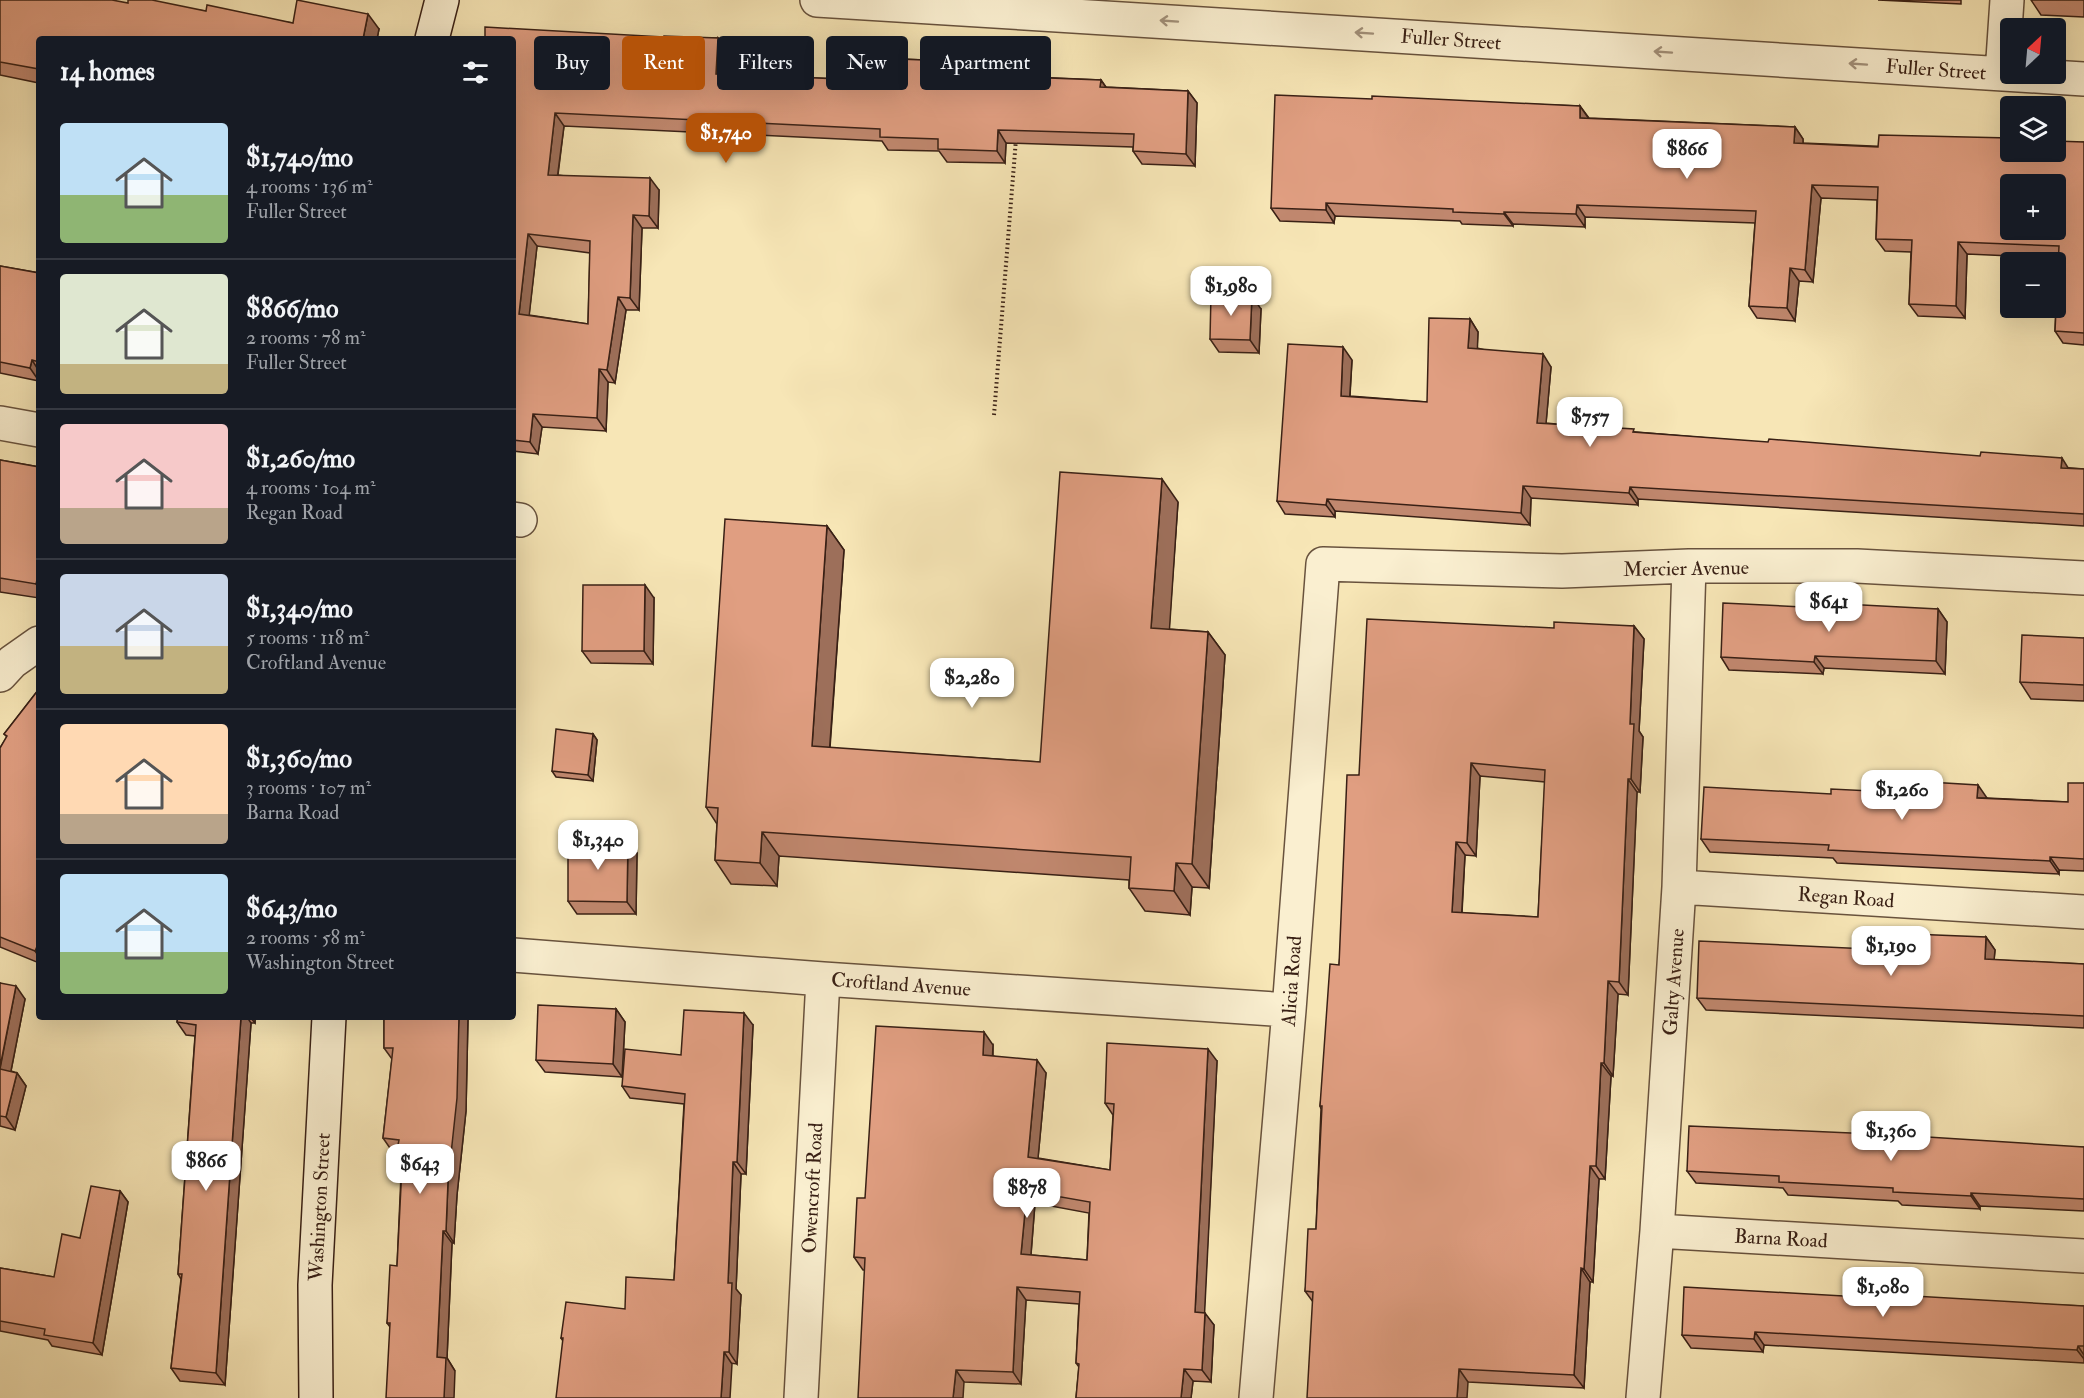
<!DOCTYPE html>
<meta charset="utf-8">
<style>
body{margin:0;font-family:"IM FELL Double Pica",serif;background:#242831;color:#f1f3f6;height:100vh;display:flex;flex-direction:column;font-size:22px;white-space:nowrap}
*{box-sizing:border-box;margin:0}
p{font-size:20px;color:#9ea1a6}
.icon{flex:none;width:33px;height:33px;fill:none;stroke:currentColor;stroke-width:2;stroke-linecap:round;stroke-linejoin:round}
.map{position:relative;flex:1;overflow:hidden}
.details{position:absolute;left:36px;top:36px;width:480px;height:984px;display:flex;flex-direction:column;background:#171b24;border-radius:6px;box-shadow:0 6px 24px #0002}
.details>*{flex:none}
.top-card{position:absolute;left:534px;top:36px;width:570px;height:54px;display:flex;gap:12px}
.needle{width:39px;rotate:26deg}
.controls{position:absolute;left:2000px;top:18px;display:grid;gap:12px}
.controls a{display:grid;place-items:center;width:66px;height:66px;border-radius:6px;background:#171b24;box-shadow:0 6px 24px #0002;font-size:30px}
.price{position:absolute;translate:-50% -51px;padding:0 14px;border-radius:12px;background:#fff;color:#222;font-size:20px;line-height:39px;filter:drop-shadow(0 2px 3px #0008)}
.price::after{content:'';position:absolute;left:50%;top:36px;width:18px;height:14px;margin-left:-9px;background:inherit;clip-path:polygon(0 0,100% 0,50% 100%)}
.price.active{background:#b45309;color:#fff}
ul{padding:0;list-style:none}
li{display:flex;align-items:center;gap:18px;height:150px;padding:0 24px}
li+li{border-top:2px solid #363941}
li span{display:grid;place-items:center;flex:none;width:168px;height:120px;border-radius:6px;color:#555}
li>.icon{margin-inline-start:auto}
span .icon{width:72px;height:72px;fill:#fffc;stroke-width:1}
li b{font-size:26px}
h2{display:flex;justify-content:space-between;align-items:center;height:72px;padding:0 24px;font-size:26px}
.pill{padding:0 21px;border-radius:6px;background:#171b24;box-shadow:0 6px 24px #0002;font-size:21px;line-height:54px}
.pill.active{background:#b45309;color:#fff}
.map>svg:first-child{display:block}
.lines{fill:none;stroke-linecap:round;stroke-linejoin:round}
.street-casing{stroke:#68523d;stroke-width:36}
.secondary-casing{stroke:#392015;stroke-width:36}
.path{stroke:#392015;stroke-width:4;stroke-dasharray:1.5 3;stroke-linecap:butt}
.street{stroke:#faefd0;stroke-width:33}
.secondary{stroke:#faefd0;stroke-width:33}
.wall{fill:#c1886f;stroke:#392015;stroke-width:1.5;fill-rule:evenodd}
.shaded-wall{fill:#9d6f5a;stroke:#392015;stroke-width:1.5}
.building{fill:#e09e81;stroke:#392015;stroke-width:1.5;fill-rule:evenodd}
.oneway{stroke:#a3927c}
.labels{text-anchor:middle;stroke-width:6;stroke-linejoin:round;paint-order:stroke}
.street-label{font-size:20px;fill:#392015;stroke:#faefd0}
</style>
<div class="map">
<svg width="2084" height="1398" viewBox="0 0 2084 1398">
<rect width="100%" height="100%" fill="#f7e6b6"/>
<filter id="stains"><feTurbulence type="fractalNoise" baseFrequency=".00333" numOctaves="4"/><feColorMatrix values="0 0 0 0 .2 0 0 0 0 .09 0 0 0 0 .02 0 0 0 .5 -.17"/></filter>
<radialGradient id="worn" r=".72"><stop offset=".6" stop-color="#630" stop-opacity="0"/><stop offset="1" stop-color="#630" stop-opacity=".3"/></radialGradient>
<g class="lines">
<defs>
<path id="street" d="M817,0L2084,79
M2002,74L2007,0
M0,423L39,430
M513,519L520,520
M0,675L12,662L39,643
M1679,887L2084,912
M513,955L823,979L1289,1010
M1657,1231L2084,1256
M801,1398L823,979
M1256,1398L1289,1010L1323,564L1562,571L1689,566H1857L2084,578
M1643,1398L1657,1231L1679,887L1689,566"/>
<path id="secondary" d="M432,39L442,0
M316,1398L315,1285L329,1017"/>
</defs>
<use href="#street" class="street-casing"/>
<use href="#secondary" class="secondary-casing"/>
<path class="path" d="M1021,81L1024,49
M994,415L1016,139"/>
<use href="#street" class="street"/>
<use href="#secondary" class="secondary"/>
</g>
<path class="wall" d="M0,0L128,3L206,11L293,23L379,29L377,39H39V83L0,75Z
M1878,0H1961V4Z
M2031,0H2084V17L2041,15Z
M664,37L718,38L727,51L726,74L840,79L901,59L1000,63L1009,76L1101,80L1106,87L1188,91L1197,103L1195,166L1142,164L1133,151V147L1006,143L1005,163L947,162L939,151L888,150L882,141L564,126L558,175L659,190L658,228H642L639,310H626L615,383L608,382L606,431L542,427L538,454L513,451V39ZM537,246L590,253L588,324L529,315Z
M1372,99L1580,106L1589,118L1795,127L1803,139V143L2010,152L2084,142V345L2063,343L2055,331L2058,258L1967,254L1965,318L1918,316L1909,304L1911,252L1885,251L1876,239L1877,200L1821,198L1813,282L1799,281L1795,321L1757,318L1749,306L1755,223L1585,217V227L1513,224V226L1462,224L1460,221L1335,216L1334,223L1280,221L1271,208Z
M0,266L39,273V381L0,373Z
M1261,309L1259,353L1219,352L1210,339Z
M1470,319L1478,332L1477,348L1551,367L1546,423L1636,432L2084,469V526L1638,499V505L1531,498L1530,525L1335,511V517L1285,514L1277,501L1352,360L1350,396L1427,402Z
M0,460L39,467V598L0,592Z
M1178,502L1169,629L1208,632L1225,655L1209,888L1192,887L1190,915L1145,911L1129,888V880L779,856L777,886L731,884L715,860L717,824L706,807L827,526L844,550L830,748L1040,762Z
M654,598L653,664L591,663L582,651Z
M1843,609H1938L1947,622L1945,674L1824,668L1823,674L1729,670L1721,657Z
M1634,626L1644,639L1639,731L1643,737L1640,792H1637L1628,995L1618,994L1613,1076H1611L1605,1179H1599L1593,1282H1590L1584,1388L1468,1382L1313,1302L1305,1291L1316,1229L1321,1109L1320,1106L1339,965L1359,775L1554,628ZM1480,776L1545,782L1538,917L1462,913L1465,855L1476,856Z
M2084,638V701L2031,699L2020,682Z
M39,689V963L0,947V748L7,737L4,734Z
M593,734L597,740L593,781L556,777L552,771Z
M2084,783V871L2059,870V874L1837,863L1833,858L1710,852L1701,839L1831,794L1987,798L2068,802Z
M628,840L637,853L636,914H577L568,901Z
M1986,937L1995,950L1994,960L2084,964V1028L1706,1010L1697,998L1911,951Z
M0,983L25,999L11,1071L17,1073L26,1086L15,1130L0,1126Z
M616,1009L625,1022L622,1077L545,1072L536,1060Z
M174,1017H255V1023H251L225,1385L180,1381L171,1368L181,1279L178,1274L195,1036L186,1035L177,1022L178,1017Z
M384,1017H468L466,1111L457,1195L454,1243H452L447,1358L455,1371L390,1327L387,1323L397,1266L402,1152L392,1151L383,1138L392,1059L384,1048Z
M753,1025L746,1174H741L736,1289L741,1295L737,1364L563,1341L561,1338L625,1309L674,1280L684,1104L630,1098L622,1086L681,1055Z
M993,1045V1056L1046,1073L1038,1158L1110,1170L1113,1115L1105,1103L1217,1061L1204,1313L1214,1325L1211,1382L1193,1381L1191,1398H1076L1079,1367L1076,1363L1079,1304L1026,1300L1021,1384L964,1382L865,1270H863L854,1257L865,1198ZM1035,1203L1089,1213L1087,1260L1031,1255Z
M2084,1147V1211L1980,1206V1209L1902,1205L1898,1201L1788,1195L1783,1188L1696,1183L1687,1171Z
M120,1191L128,1202L102,1355L52,1346L48,1340L0,1331V1268L54,1277L80,1238Z
M1896,1299L2084,1306V1363L1764,1345L1763,1352L1691,1348L1682,1335Z"/>
<path class="shaded-wall" d="M368,14L379,29L377,39H363Z
M718,38L727,51L725,87L716,74Z
M1000,63L1009,75V88L1000,76Z
M1101,80L1109,92L1100,87Z
M1188,91L1197,103L1195,166L1186,154Z
M1580,106L1589,119L1580,118Z
M555,113L564,126L556,187L548,175Z
M1795,127L1803,139V155L1794,143Z
M998,130L1006,143L1005,163L997,151Z
M650,178L659,190L658,228L649,216Z
M1812,185L1821,198L1813,282L1805,270Z
M1326,203L1335,216L1334,223L1326,210Z
M1577,205L1585,217V227L1576,214Z
M1504,212L1513,224V226L1504,214Z
M633,215L642,228L639,310L630,298Z
M528,234L537,246L528,326L519,314Z
M1958,242L1967,254L1965,318L1956,306Z
M1790,268L1799,281L1795,321L1787,308Z
M1252,296L1261,309L1259,353L1250,340Z
M618,297L626,310L615,383L607,370Z
M1470,319L1478,332L1477,360L1468,348Z
M1343,347L1352,360L1349,408L1341,396Z
M1543,354L1551,367L1545,435L1537,423Z
M32,360L39,371V381L30,368Z
M599,369L608,382L606,431L597,418Z
M533,414L542,427L538,454L530,442Z
M2062,458L2070,471L2061,468Z
M1162,479L1178,502L1168,651L1151,628Z
M1523,486L1531,498L1530,525L1521,513Z
M1630,487L1638,499V505L1629,493Z
M1327,499L1335,511V517L1326,505Z
M827,526L844,550L828,770L812,746Z
M39,572V588L36,584Z
M645,585L654,598L653,664L644,651Z
M1938,609L1947,622L1945,674L1936,661Z
M1634,626L1644,639L1639,731L1643,737L1640,792L1631,779L1630,724Z
M1208,632L1225,655L1209,888L1192,864Z
M1815,656L1824,668L1823,674L1814,662Z
M593,734L597,740L593,781L588,775Z
M1471,763L1480,776L1476,856L1467,843Z
M1628,779L1637,792L1628,995L1619,982Z
M1978,785L1987,798H1977Z
M762,832L779,856L777,886L760,863Z
M628,840L637,853L636,914L627,902Z
M1456,842L1465,855L1461,925L1452,912Z
M2050,857L2059,870V874L2050,861Z
M1176,863L1192,887L1190,915L1174,891Z
M1986,937L1995,950L1993,972L1985,959Z
M39,942V957L35,951Z
M1608,981L1618,994L1613,1076L1604,1063Z
M16,986L25,999L9,1081L0,1069Z
M616,1009L625,1022L622,1077L613,1064Z
M744,1013L753,1025L746,1174L737,1162Z
M241,1017H247L251,1023L225,1385L216,1373Z
M250,1017H255V1023Z
M459,1017H468L466,1111L457,1195L454,1243L446,1231L448,1182Z
M984,1032L993,1045L992,1067L983,1055Z
M1208,1049L1217,1061L1204,1325L1195,1312Z
M1037,1060L1046,1073L1037,1169L1028,1157Z
M1601,1063L1611,1076L1605,1179L1596,1166Z
M17,1073L26,1086L15,1130L6,1117Z
M733,1162L741,1174L736,1289L741,1295L737,1364L729,1352L728,1283Z
M1590,1166L1599,1179L1593,1282L1584,1269Z
M120,1191L128,1202L102,1355L93,1343Z
M1027,1191L1035,1203L1030,1266L1021,1254Z
M1971,1193L1980,1206V1209L1971,1196Z
M443,1231L452,1243L447,1358L455,1371L454,1398H444L437,1357Z
M1581,1268L1590,1282L1584,1388L1574,1375Z
M1017,1287L1026,1300L1021,1384L1013,1372Z
M1205,1313L1214,1325L1211,1382L1202,1370Z
M1755,1332L1764,1345L1763,1352L1754,1339Z
M2078,1346L2084,1355V1359L2077,1350Z
M724,1352L732,1364L730,1398H721Z
M1184,1369L1193,1381L1191,1398H1181Z
M1459,1369L1468,1382L1467,1398H1457Z
M956,1370L964,1382L963,1398H953Z"/>
<path class="building" d="M0,0H112L128,3V0H152L206,11L207,5L293,23L297,0L368,14L363,39H39V69L0,62Z
M485,27L664,37V36L718,38L716,74L840,79L841,55L899,57V59L1000,63V76L1101,80L1100,87L1188,91L1186,154L1133,151L1134,134L998,130L997,151L938,149V139L880,137V129L555,113L548,175L650,178L649,216L633,215L630,298L618,297L607,370L599,369L597,418L533,414L530,442L513,440V39H485ZM528,234L590,241L588,324L519,314Z
M1275,95L1372,99V96L1580,106V118L1795,127L1794,143L1878,147L1879,135L2010,138V152H2055V141L2084,142V333L2055,331L2059,246L1958,242L1956,306L1909,304L1912,240L1876,239L1878,187L1812,185L1805,270L1790,268L1787,308L1749,306L1756,211L1577,205L1576,214L1504,212V214L1453,212V209L1326,203V210L1271,208ZM2010,184H2055V230H2010Z
M0,266L39,273V362L32,360L30,368L0,362Z
M1211,294L1252,296L1250,340L1210,339Z
M1429,318L1470,319L1468,348L1543,354L1537,423L1634,429L1633,432L1768,442L1769,439L1980,456L1981,452L2062,458L2061,468L2084,469V514L1630,487L1629,493L1523,486L1521,513L1327,499L1326,505L1277,501L1288,344L1343,347L1341,396L1427,402Z
M0,460L39,467V572L36,584L0,578Z
M1060,472L1162,479L1151,628L1208,632L1192,864L1176,863L1174,891L1129,888L1131,857L762,832L760,863L715,860L718,808L706,807L725,519L827,526L812,746L1040,762Z
M583,585H645L644,651H582Z
M1723,603L1843,609L1844,604L1938,609L1936,661L1815,656L1814,662L1721,657Z
M1367,619L1554,628V622L1634,626L1630,724H1634L1631,779H1628L1619,982L1608,981L1604,1063H1601L1596,1166H1590L1584,1269L1581,1268L1574,1375L1459,1369L1457,1398H1307L1313,1292L1305,1291L1308,1229H1316L1322,1106H1320L1330,964L1339,965L1347,775H1359ZM1471,763L1545,770L1538,917L1452,912L1456,842L1467,843Z
M2022,635L2084,638V685L2020,682Z
M39,689V942L35,951L0,937V748L7,736L4,734Z
M556,729L593,734L588,775L552,771Z
M1912,781L1978,785L1977,798L2068,802V783H2084V859L2050,857V861L1828,850L1829,845L1701,839L1704,787L1831,794V789L1912,793Z
M568,840H628L627,902L568,901Z
M1911,934L1986,937L1985,959L2084,964V1016L1697,998L1699,941L1911,951Z
M0,983L16,986L0,1067Z
M538,1005L616,1009L613,1064L536,1060Z
M684,1010L744,1013L737,1162H733L728,1283H732L729,1352H724L721,1398H556L563,1338H561L566,1302L625,1309L626,1277L674,1280L685,1094L622,1086L625,1049L681,1055Z
M178,1017H241L216,1373L171,1368L182,1274H178L196,1025L177,1022Z
M384,1017H459L457,1098L448,1182L446,1231H443L437,1357L446,1358L444,1398H386L390,1323H387L390,1265L397,1266L403,1146L398,1145L399,1140L383,1138L393,1048H384Z
M876,1026L984,1032L983,1055L1037,1060L1028,1157L1110,1170L1114,1104L1105,1103L1107,1043L1208,1049L1195,1312L1205,1313L1202,1370L1184,1369L1181,1398H1076L1079,1364L1076,1363L1080,1292L1017,1287L1013,1372L956,1370L953,1398H858L865,1258L854,1257L857,1198H865ZM1027,1191L1090,1202L1087,1260L1021,1254Z
M0,1069L17,1073L6,1117L0,1116Z
M1689,1126L1896,1135L2084,1147V1199L1971,1193V1196L1893,1192V1188L1779,1182V1176L1687,1171Z
M91,1186L120,1191L93,1343L44,1335L45,1329L0,1321V1268L54,1277L62,1234L80,1238Z
M1684,1287L1896,1299L1897,1295L2084,1306V1346H2078L2077,1350L1755,1332L1754,1339L1682,1335Z"/>
<defs><path id="oneway-shaft" d="M-6 0H5M1.5-3L5.5 0L1.5 3" fill="none" stroke-width="1.6" stroke-linecap="round" stroke-linejoin="round" transform="scale(1.5)"/></defs>
<g class="oneway">
<use href="#oneway-shaft" transform="translate(1169 21) rotate(-176)"/>
<use href="#oneway-shaft" transform="translate(1364 33) rotate(-176)"/>
<use href="#oneway-shaft" transform="translate(1663 52) rotate(-176)"/>
<use href="#oneway-shaft" transform="translate(1858 64) rotate(-176)"/>
</g>
<g class="labels">
<g class="street-label">
<text transform="translate(1451 39) rotate(4)" y="7">Fuller Street</text>
<text transform="translate(1936 69) rotate(4)" y="7">Fuller Street</text>
<text transform="translate(1686 568) rotate(-1)" y="7">Mercier Avenue</text>
<text transform="translate(1846 897) rotate(4)" y="7">Regan Road</text>
<text transform="translate(1291 981) rotate(-86)" y="7">Alicia Road</text>
<text transform="translate(1673 982) rotate(-86)" y="7">Galty Avenue</text>
<text transform="translate(901 984) rotate(4)" y="7">Croftland Avenue</text>
<text transform="translate(812 1188) rotate(-87)" y="7">Owencroft Road</text>
<text transform="translate(319 1207) rotate(-87)" y="7">Washington Street</text>
<text transform="translate(1781 1238) rotate(3)" y="7">Barna Road</text>
</g>
</g>
<rect width="100%" height="100%" filter="url(#stains)"/>
<rect width="100%" height="100%" fill="url(#worn)"/>
</svg>
<div class="controls">
<a><svg class="needle" viewBox="-14 -14 28 28"><path d="M0-13l5 13h-10z" fill="#e53935"/><path d="M0 13l5-13h-10z" fill="#9ea1a6"/></svg></a>
<a><svg class="icon" aria-label="layers" viewBox="0 0 24 24"><path d="M12 4l9 5-9 5-9-5zM3 14l9 5 9-5"/></svg></a>
<a>+</a>
<a>−</a>
</div>
<b class="price active" style="left:726px;top:164px">$1,740</b>
<b class="price" style="left:1687px;top:180px">$866</b>
<b class="price" style="left:1231px;top:317px">$1,980</b>
<b class="price" style="left:1590px;top:448px">$757</b>
<b class="price" style="left:1829px;top:633px">$641</b>
<b class="price" style="left:972px;top:709px">$2,280</b>
<b class="price" style="left:1902px;top:821px">$1,260</b>
<b class="price" style="left:598px;top:871px">$1,340</b>
<b class="price" style="left:1891px;top:977px">$1,190</b>
<b class="price" style="left:1891px;top:1162px">$1,360</b>
<b class="price" style="left:206px;top:1192px">$866</b>
<b class="price" style="left:420px;top:1195px">$643</b>
<b class="price" style="left:1027px;top:1219px">$878</b>
<b class="price" style="left:1883px;top:1318px">$1,080</b>
<div class="top-card">
<a class="pill">Buy</a>
<a class="pill active">Rent</a>
<a class="pill">Filters</a>
<a class="pill">New</a>
<a class="pill">Apartment</a>
</div>
<section class="details">
<h2>14 homes<svg class="icon" aria-label="filters" viewBox="0 0 24 24"><path d="M4 7h16M4 17h16"/><circle cx="9" cy="7" r="2"/><circle cx="15" cy="17" r="2"/></svg></h2>
<ul>
<li><span style="background:linear-gradient(#bfe0f5 60%,#8fb573 0)"><svg class="icon" aria-label="home" viewBox="0 0 24 24"><path d="M3 11l9-7 9 7M6 9v11h12V9"/></svg></span><div><b>$1,740/mo</b><p>4 rooms · 136 m²</p><p>Fuller Street</p></div></li>
<li><span style="background:linear-gradient(#dfe7d0 75%,#c2b280 0)"><svg class="icon" aria-label="home" viewBox="0 0 24 24"><path d="M3 11l9-7 9 7M6 9v11h12V9"/></svg></span><div><b>$866/mo</b><p>2 rooms · 78 m²</p><p>Fuller Street</p></div></li>
<li><span style="background:linear-gradient(#f6c9c9 70%,#b9a48a 0)"><svg class="icon" aria-label="home" viewBox="0 0 24 24"><path d="M3 11l9-7 9 7M6 9v11h12V9"/></svg></span><div><b>$1,260/mo</b><p>4 rooms · 104 m²</p><p>Regan Road</p></div></li>
<li><span style="background:linear-gradient(#c9d6e8 60%,#c2b280 0)"><svg class="icon" aria-label="home" viewBox="0 0 24 24"><path d="M3 11l9-7 9 7M6 9v11h12V9"/></svg></span><div><b>$1,340/mo</b><p>5 rooms · 118 m²</p><p>Croftland Avenue</p></div></li>
<li><span style="background:linear-gradient(#ffd9b3 75%,#b9a48a 0)"><svg class="icon" aria-label="home" viewBox="0 0 24 24"><path d="M3 11l9-7 9 7M6 9v11h12V9"/></svg></span><div><b>$1,360/mo</b><p>3 rooms · 107 m²</p><p>Barna Road</p></div></li>
<li><span style="background:linear-gradient(#bfe0f5 65%,#8fb573 0)"><svg class="icon" aria-label="home" viewBox="0 0 24 24"><path d="M3 11l9-7 9 7M6 9v11h12V9"/></svg></span><div><b>$643/mo</b><p>2 rooms · 58 m²</p><p>Washington Street</p></div></li>
</ul>
</section>
</div>
